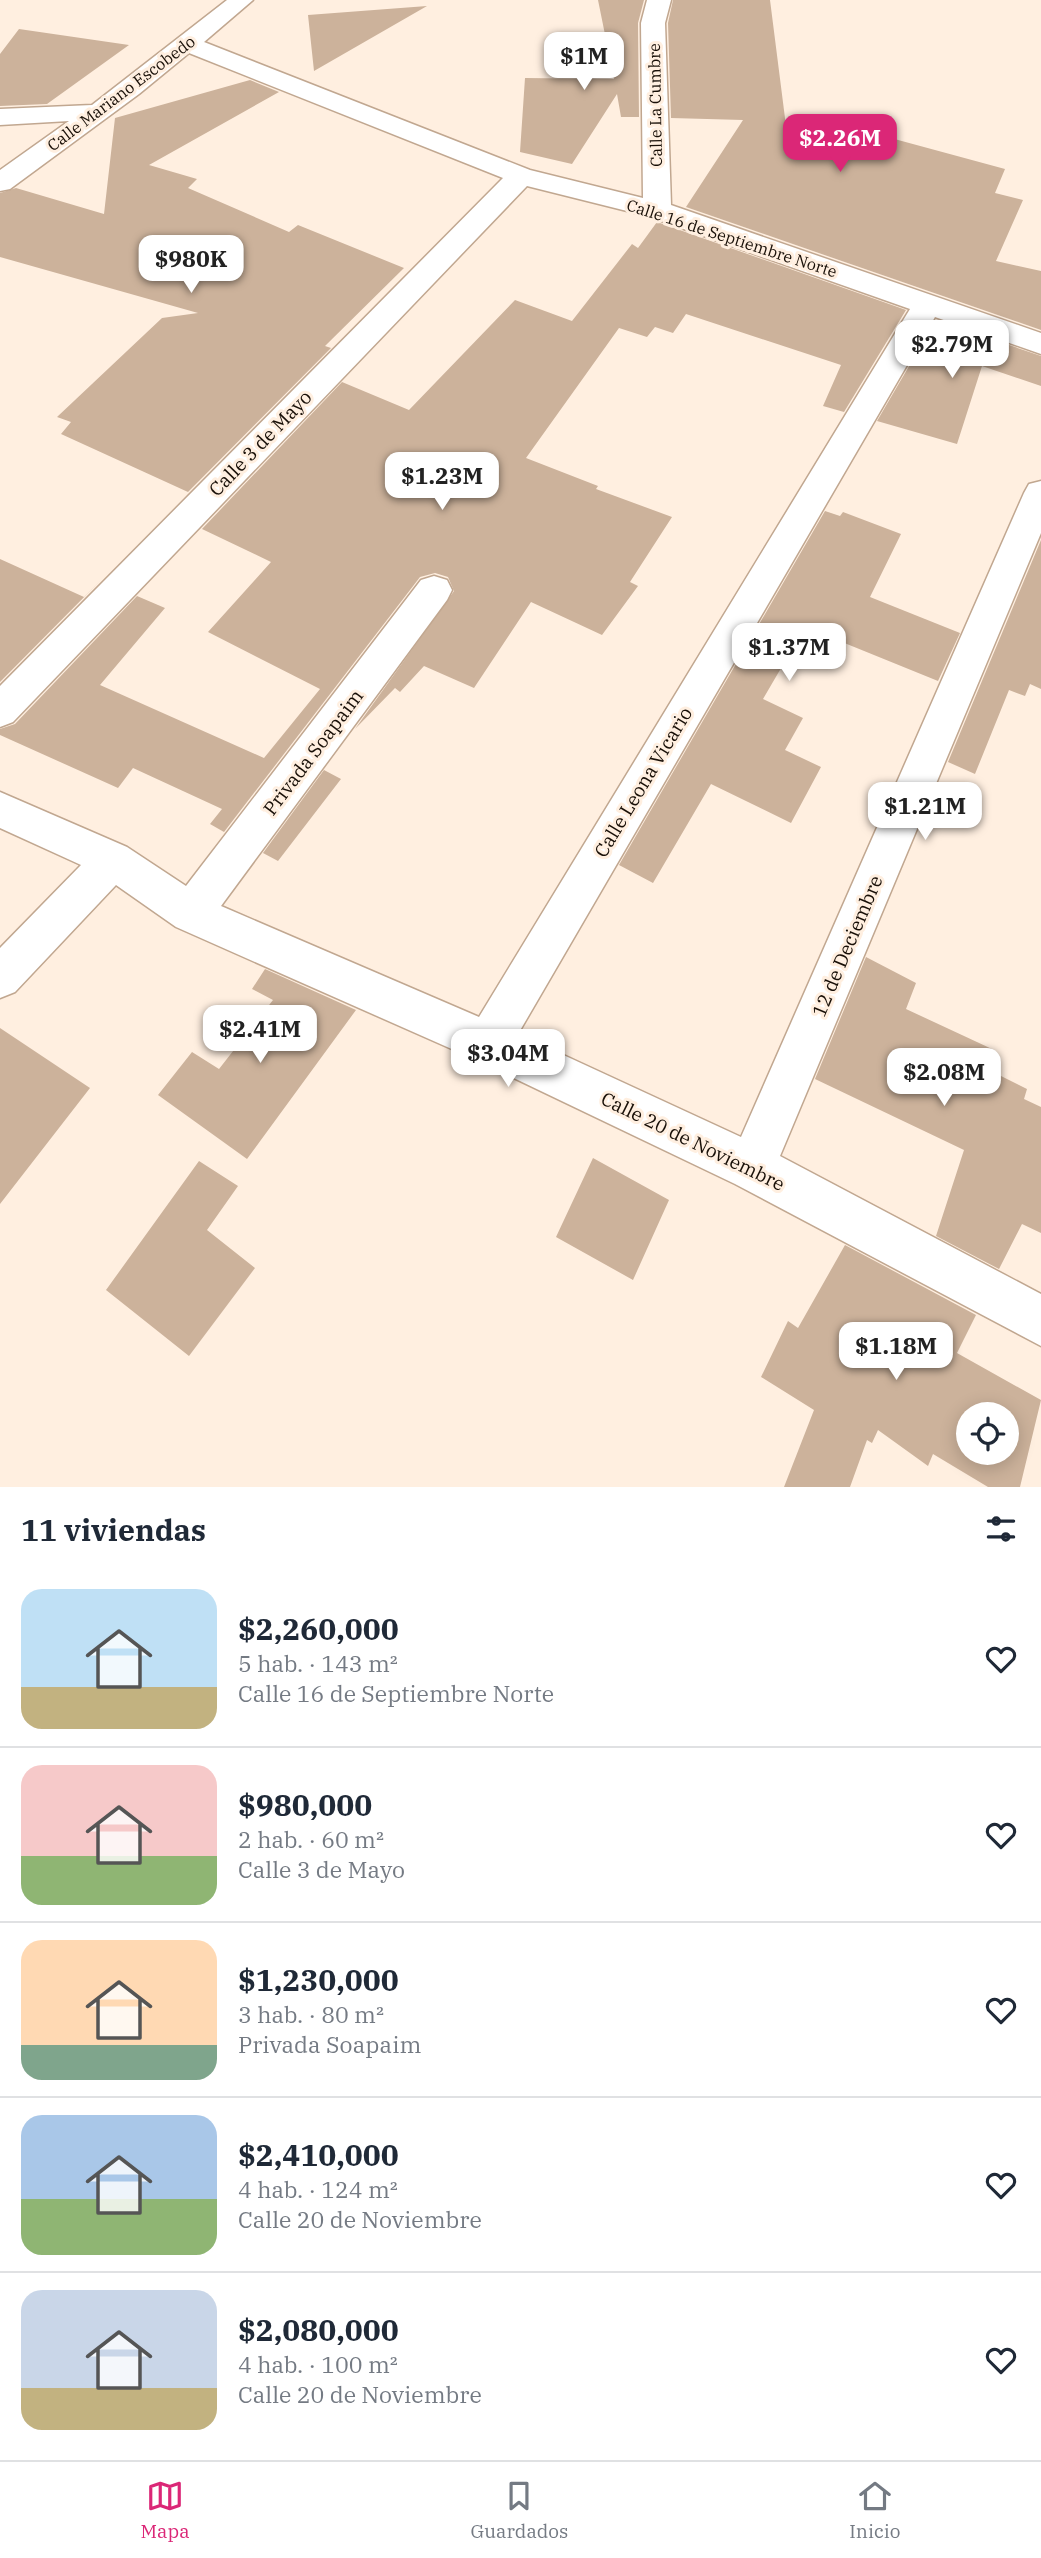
<!DOCTYPE html>
<html lang="es">
<meta charset="utf-8">
<style>
body{margin:0;font-family:"IBM Plex Serif",serif;background:#f6f6f7;color:#1f2937;height:100vh;display:flex;flex-direction:column;font-size:26px;white-space:nowrap}
*{box-sizing:border-box;margin:0}
p{font-size:23px;color:#747a83}
.icon{flex:none;width:38px;height:38px;fill:none;stroke:currentColor;stroke-width:2;stroke-linecap:round;stroke-linejoin:round}
.map{position:relative;height:1487px;overflow:hidden}
.sheet{display:flex;flex-direction:column;background:#fff;flex:1}
.sheet>*{flex:none}
.buttons{position:absolute;left:956px;top:1402px;display:grid;gap:14px}
.buttons a{display:grid;place-items:center;width:63px;height:63px;border-radius:50%;background:#fff;box-shadow:0 4px 18px #0003;font-size:35px}
.price{position:absolute;translate:-50% -60px;padding:0 16px;border-radius:14px;background:#fff;color:#222;font-size:23px;line-height:46px;filter:drop-shadow(0 2px 4px #0008)}
.price::after{content:'';position:absolute;left:50%;top:42px;width:21px;height:16px;margin-left:-10px;background:inherit;clip-path:polygon(0 0,100% 0,50% 100%)}
.price.on{background:#db2777;color:#fff}
ul{padding:0;list-style:none}
li{display:flex;align-items:center;gap:21px;height:175px;padding:0 21px}
li+li{border-top:2px solid #e0e1e3}
li span{display:grid;place-items:center;flex:none;width:196px;height:140px;border-radius:21px;color:#555}
li>.icon{margin-inline-start:auto}
span .icon{width:84px;height:84px;fill:#fffc;stroke-width:1}
li b{font-size:30px}
h2{display:flex;justify-content:space-between;align-items:center;height:84px;padding:0 21px;font-size:30px}
.tab-bar{display:flex;justify-content:space-around;align-items:center;height:98px;border-top:2px solid #e0e1e3;background:#fff;font-size:19px;color:#747a83}
.tab-bar a{display:grid;justify-items:center;gap:4px}
.tab-bar .on{color:#db2777}
.map>svg:first-child{display:block}
.building{fill:#ccb29b;fill-rule:evenodd}
.lines{fill:none;stroke-linecap:round;stroke-linejoin:round}
.minor-casing{stroke:#c1a790;stroke-width:3}
.minor{fill:#fff;fill-rule:evenodd}
.labels{text-anchor:middle;stroke-width:6;stroke-linejoin:round;paint-order:stroke}
.far-street-label{font-size:16px;fill:#180f07;stroke:#ffefe0}
.street-label{font-size:19px;fill:#180f07;stroke:#ffefe0}
</style>
<div class="map">
<svg width="1041" height="1487" viewBox="0 0 1041 1487">
<rect width="100%" height="100%" fill="#ffefe0"/>
<path class="building" d="M598,0H644L638,23L639,117H621L617,94L572,164L520,152L525,78L614,79Z
M673,0H770L786,126L868,148L876,134L1005,169L995,193L1023,200L996,261L1041,271V330L686,207L743,120L671,118L668,23Z
M427,6L314,71L308,15Z
M19,29L129,45L47,104L0,106V54Z
M250,80L279,92L149,165L197,179L188,188L289,232L298,225L404,268L325,346L331,348L188,492L61,434L71,422L57,417L162,318L198,313L0,257V193L16,188L104,214L115,118Z
M657,222L906,310L844,412L823,406L841,365L686,314L673,333L655,327L647,337L619,328L526,458L598,486L596,489L672,517L630,582L638,586L602,635L531,602L474,688L424,666L400,692L395,688L355,729L454,591L448,577L435,573L420,577L224,832L210,824L222,809L133,768L118,788L0,735V729L15,724L137,596L165,608L100,685L264,758L320,689L208,632L271,562L202,529L342,382L409,410L515,300L572,321L632,244L638,248Z
M936,320L1041,356V386L982,366L957,444L877,421Z
M825,511L840,516L843,512L901,534L870,597L960,633L938,681L805,627L763,699L803,718L785,750L821,767L791,823L711,784L653,883L619,865Z
M1041,540V689L1030,684L1025,696L1009,690L975,774L948,762Z
M0,559L84,597L101,580L0,682Z
M324,770L341,779L278,861L263,853Z
M866,957L916,983L906,1009L992,1049L985,1068L1027,1089L1024,1099L1041,1107V1233L1022,1224L999,1269L936,1236L964,1150L815,1079Z
M265,969L356,1010L247,1159L158,1095L192,1052L219,1069L273,1000L252,989Z
M0,1028L90,1088L0,1204Z
M593,1158L669,1200L633,1280L556,1237Z
M199,1161L238,1186L207,1230L255,1268L189,1356L106,1290Z
M845,1245L976,1315L957,1353L1041,1400L1020,1487H988L933,1454L928,1466L878,1430L872,1443L867,1440L850,1487H784L814,1410L761,1377L788,1321L798,1328ZM968,1414H1006V1452H968Z"/>
<g class="lines">
<defs>
<path id="minor" d="M227,0H253L204,42L530,170L643,198L641,23L647,0H671L665,23L671,205L1041,333V354L935,317L518,1034L741,1137L1024,493L1029,484L1041,481V533L780,1156L1041,1294V1346L735,1184L472,1058L176,927L116,885L15,992L0,998V948L81,865L0,828V792L127,847L186,886L421,580L434,576L447,580L452,590L447,600L221,906L479,1017L910,309L647,216L527,186L13,722L0,727V686L503,178L189,53L139,94L10,189L0,191V170L69,121L0,125V109L92,105Z"/>
</defs>
<use href="#minor" class="minor-casing"/>
<use href="#minor" class="minor"/>
</g>
<g class="labels">
<g class="far-street-label">
<text transform="translate(121 93) rotate(-37)" y="6">Calle Mariano Escobedo</text>
<text transform="translate(655 105) rotate(-91)" y="6">Calle La Cumbre</text>
<text transform="translate(732 238) rotate(18)" y="6">Calle 16 de Septiembre Norte</text>
</g>
<g class="street-label">
<text transform="translate(260 443) rotate(-46)" y="7">Calle 3 de Mayo</text>
<text transform="translate(313 752) rotate(-53)" y="7">Privada Soapaim</text>
<text transform="translate(643 782) rotate(-59)" y="7">Calle Leona Vicario</text>
<text transform="translate(847 946) rotate(-67)" y="7">12 de Deciembre</text>
<text transform="translate(693 1141) rotate(26)" y="7">Calle 20 de Noviembre</text>
</g>
</g>
</svg>
<div class="buttons">
<a><svg class="icon" aria-label="locate" viewBox="0 0 24 24"><circle cx="12" cy="12" r="6"/><path d="M12 2v4M12 18v4M2 12h4M18 12h4"/></svg></a>
</div>
<b class="price" style="left:584px;top:92px">$1M</b>
<b class="price on" style="left:840px;top:174px">$2.26M</b>
<b class="price" style="left:191px;top:295px">$980K</b>
<b class="price" style="left:952px;top:380px">$2.79M</b>
<b class="price" style="left:442px;top:512px">$1.23M</b>
<b class="price" style="left:789px;top:683px">$1.37M</b>
<b class="price" style="left:925px;top:842px">$1.21M</b>
<b class="price" style="left:260px;top:1065px">$2.41M</b>
<b class="price" style="left:508px;top:1089px">$3.04M</b>
<b class="price" style="left:944px;top:1108px">$2.08M</b>
<b class="price" style="left:896px;top:1382px">$1.18M</b>
</div>
<section class="sheet">
<h2>11 viviendas<svg class="icon" aria-label="filters" viewBox="0 0 24 24"><path d="M4 7h16M4 17h16"/><circle cx="9" cy="7" r="2"/><circle cx="15" cy="17" r="2"/></svg></h2>
<ul>
<li><span style="background:linear-gradient(#bfe0f5 70%,#c2b280 0)"><svg class="icon" aria-label="home" viewBox="0 0 24 24"><path d="M3 11l9-7 9 7M6 9v11h12V9"/></svg></span><div><b>$2,260,000</b><p>5 hab. · 143 m²</p><p>Calle 16 de Septiembre Norte</p></div><svg class="icon" aria-label="heart" viewBox="0 0 24 24"><path d="M12 20l-8-8c-3-5 5-10 8-4 3-6 11-1 8 4z"/></svg></li>
<li><span style="background:linear-gradient(#f6c9c9 65%,#8fb573 0)"><svg class="icon" aria-label="home" viewBox="0 0 24 24"><path d="M3 11l9-7 9 7M6 9v11h12V9"/></svg></span><div><b>$980,000</b><p>2 hab. · 60 m²</p><p>Calle 3 de Mayo</p></div><svg class="icon" aria-label="heart" viewBox="0 0 24 24"><path d="M12 20l-8-8c-3-5 5-10 8-4 3-6 11-1 8 4z"/></svg></li>
<li><span style="background:linear-gradient(#ffd9b3 75%,#7fa58c 0)"><svg class="icon" aria-label="home" viewBox="0 0 24 24"><path d="M3 11l9-7 9 7M6 9v11h12V9"/></svg></span><div><b>$1,230,000</b><p>3 hab. · 80 m²</p><p>Privada Soapaim</p></div><svg class="icon" aria-label="heart" viewBox="0 0 24 24"><path d="M12 20l-8-8c-3-5 5-10 8-4 3-6 11-1 8 4z"/></svg></li>
<li><span style="background:linear-gradient(#a9c7e8 60%,#8fb573 0)"><svg class="icon" aria-label="home" viewBox="0 0 24 24"><path d="M3 11l9-7 9 7M6 9v11h12V9"/></svg></span><div><b>$2,410,000</b><p>4 hab. · 124 m²</p><p>Calle 20 de Noviembre</p></div><svg class="icon" aria-label="heart" viewBox="0 0 24 24"><path d="M12 20l-8-8c-3-5 5-10 8-4 3-6 11-1 8 4z"/></svg></li>
<li><span style="background:linear-gradient(#c9d6e8 70%,#c2b280 0)"><svg class="icon" aria-label="home" viewBox="0 0 24 24"><path d="M3 11l9-7 9 7M6 9v11h12V9"/></svg></span><div><b>$2,080,000</b><p>4 hab. · 100 m²</p><p>Calle 20 de Noviembre</p></div><svg class="icon" aria-label="heart" viewBox="0 0 24 24"><path d="M12 20l-8-8c-3-5 5-10 8-4 3-6 11-1 8 4z"/></svg></li>
</ul>
</section>
<nav class="tab-bar">
<a class="on"><svg class="icon" aria-label="map" viewBox="0 0 24 24"><path d="M3 6l6-2 6 2 6-2v14l-6 2-6-2-6 2zM9 4v14M15 6v14"/></svg>Mapa</a>
<a><svg class="icon" aria-label="saved" viewBox="0 0 24 24"><path d="M7 4h10v16l-5-4-5 4z"/></svg>Guardados</a>
<a><svg class="icon" aria-label="home" viewBox="0 0 24 24"><path d="M3 11l9-7 9 7M6 9v11h12V9"/></svg>Inicio</a>
</nav>
